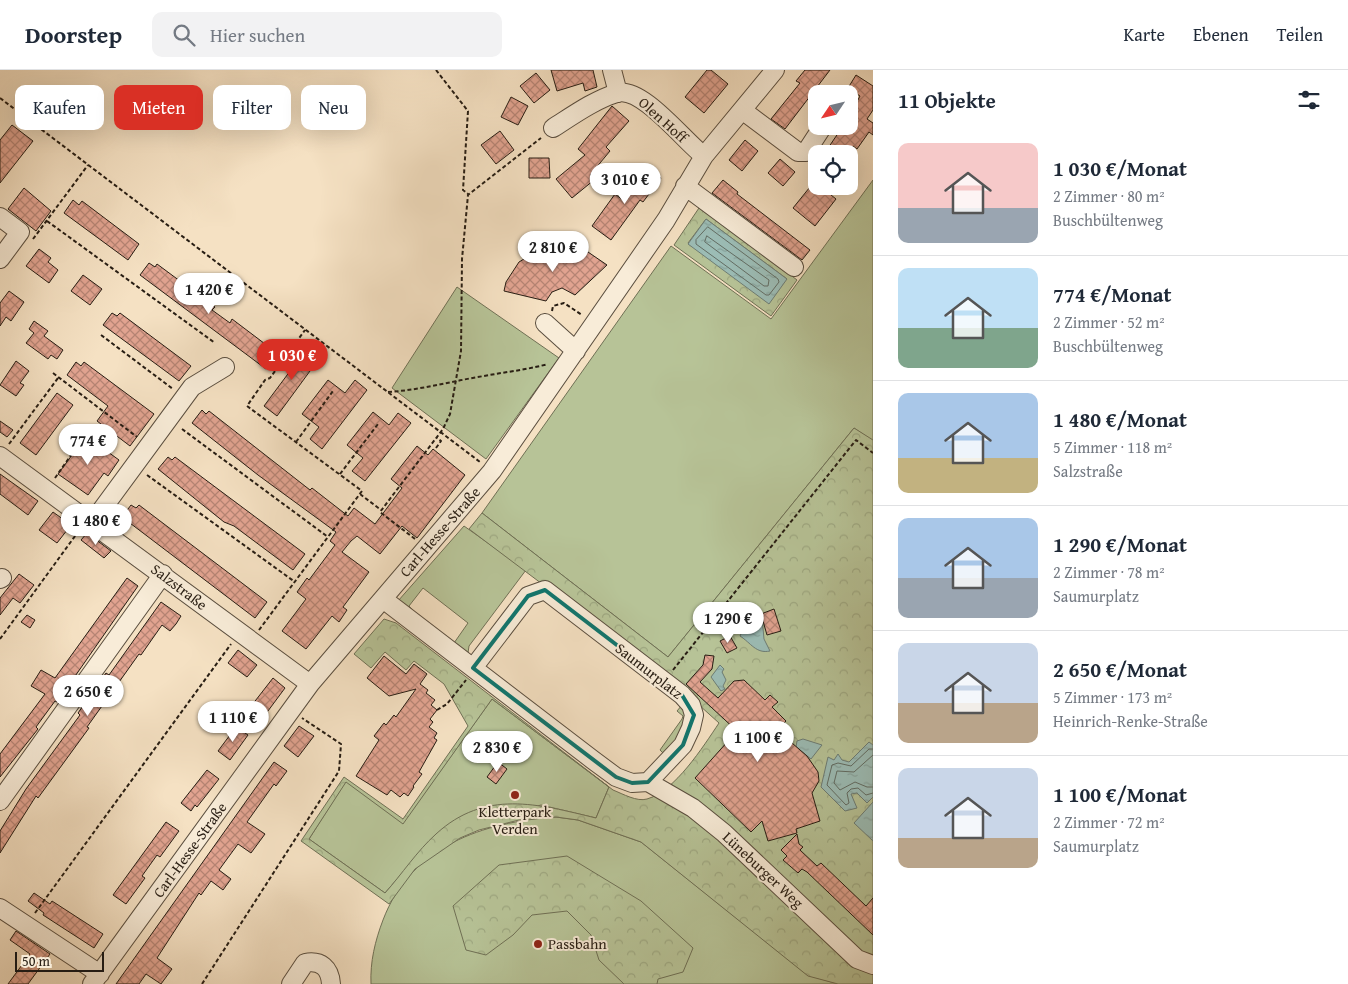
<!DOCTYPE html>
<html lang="de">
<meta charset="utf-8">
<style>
body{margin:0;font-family:"Gentium Book Plus",serif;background:#f2f2f3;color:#1f2937;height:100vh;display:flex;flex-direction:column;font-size:19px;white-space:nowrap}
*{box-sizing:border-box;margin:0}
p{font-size:16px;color:#747a83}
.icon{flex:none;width:28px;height:28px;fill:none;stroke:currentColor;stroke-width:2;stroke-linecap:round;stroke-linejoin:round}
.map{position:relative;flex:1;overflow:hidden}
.details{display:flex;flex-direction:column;background:#fff;width:475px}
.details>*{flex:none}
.top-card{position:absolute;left:15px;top:15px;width:475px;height:45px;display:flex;gap:10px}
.needle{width:32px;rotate:235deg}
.buttons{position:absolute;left:808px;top:15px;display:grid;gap:10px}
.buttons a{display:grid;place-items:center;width:50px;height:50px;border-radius:10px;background:#fff;box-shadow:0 5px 20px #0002;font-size:25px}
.scale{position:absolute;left:15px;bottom:12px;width:89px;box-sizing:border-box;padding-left:5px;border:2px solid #271d13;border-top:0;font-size:14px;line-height:18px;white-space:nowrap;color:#271d13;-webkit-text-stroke:4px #f8ecd8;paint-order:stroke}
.price{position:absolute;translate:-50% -42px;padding:0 11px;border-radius:18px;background:#fff;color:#222;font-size:16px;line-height:32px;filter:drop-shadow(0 1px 2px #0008)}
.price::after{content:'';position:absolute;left:50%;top:30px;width:15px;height:11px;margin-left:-8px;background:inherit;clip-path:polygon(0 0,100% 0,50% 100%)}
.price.on{background:#d93025;color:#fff}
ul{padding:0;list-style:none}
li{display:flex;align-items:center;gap:15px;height:125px;padding:0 25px}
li+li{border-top:1px solid #e0e1e3}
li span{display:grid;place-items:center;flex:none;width:140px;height:100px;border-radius:10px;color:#555}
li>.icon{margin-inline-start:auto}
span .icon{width:60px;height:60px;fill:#fffc;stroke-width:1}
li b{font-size:21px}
h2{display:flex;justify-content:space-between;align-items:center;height:60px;padding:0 25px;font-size:21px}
.tag{padding:0 18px;border-radius:10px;background:#fff;box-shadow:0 5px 20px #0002;font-size:18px;line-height:45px}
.tag.on{background:#d93025;color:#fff}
header{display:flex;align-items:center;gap:30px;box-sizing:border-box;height:70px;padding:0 25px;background:#fff;border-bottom:1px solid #e0e1e3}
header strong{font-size:24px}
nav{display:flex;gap:28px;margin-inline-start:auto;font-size:18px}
.search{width:350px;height:45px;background:#f2f2f3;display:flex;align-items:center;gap:12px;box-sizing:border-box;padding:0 18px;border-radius:10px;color:#747a83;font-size:19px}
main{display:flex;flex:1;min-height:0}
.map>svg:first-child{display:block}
.green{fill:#b7c397;stroke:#6f7055}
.forest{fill:url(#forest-crowns);stroke:#6f7055;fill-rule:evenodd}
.water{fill:url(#water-ripples);stroke:#6d7d75}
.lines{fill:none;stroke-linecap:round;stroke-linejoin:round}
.shore{stroke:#626d64;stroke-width:1}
.building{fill:url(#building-cross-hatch);stroke:#271d13}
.minor-casing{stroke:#5a4e3f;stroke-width:20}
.path{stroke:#271d13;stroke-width:2;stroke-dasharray:4 2.5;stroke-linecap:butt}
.minor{stroke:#f8ecd8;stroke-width:18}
.marked{fill:none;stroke:#0f766e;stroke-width:4;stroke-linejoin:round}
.poi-dot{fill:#8f2418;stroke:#f8ecd8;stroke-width:2}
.labels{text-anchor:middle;stroke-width:4;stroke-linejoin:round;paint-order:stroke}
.street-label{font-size:15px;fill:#271d13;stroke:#f8ecd8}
.poi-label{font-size:15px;fill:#271d13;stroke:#f8ecd8}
</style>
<header>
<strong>Doorstep</strong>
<div class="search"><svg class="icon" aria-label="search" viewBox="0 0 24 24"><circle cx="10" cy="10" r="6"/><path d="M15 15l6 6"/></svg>Hier suchen</div>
<nav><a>Karte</a><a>Ebenen</a><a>Teilen</a></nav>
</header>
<main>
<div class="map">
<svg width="873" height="914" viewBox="0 0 873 914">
<defs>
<pattern id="forest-crowns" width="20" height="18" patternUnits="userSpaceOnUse" patternTransform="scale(1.25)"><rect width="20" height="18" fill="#b7c397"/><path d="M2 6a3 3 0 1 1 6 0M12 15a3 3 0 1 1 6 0" fill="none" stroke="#9da781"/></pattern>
<pattern id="water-ripples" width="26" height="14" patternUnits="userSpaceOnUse" patternTransform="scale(1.25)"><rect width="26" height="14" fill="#9cbdb6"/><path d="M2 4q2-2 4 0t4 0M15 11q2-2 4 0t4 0" fill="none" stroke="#86a29c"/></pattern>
<pattern id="building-cross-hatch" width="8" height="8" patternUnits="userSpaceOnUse" patternTransform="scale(1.25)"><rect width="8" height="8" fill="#e1a390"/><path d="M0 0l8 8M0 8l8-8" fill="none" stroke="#b68474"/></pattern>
</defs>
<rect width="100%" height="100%" fill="#f5e1c3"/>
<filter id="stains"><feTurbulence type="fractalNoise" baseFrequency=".004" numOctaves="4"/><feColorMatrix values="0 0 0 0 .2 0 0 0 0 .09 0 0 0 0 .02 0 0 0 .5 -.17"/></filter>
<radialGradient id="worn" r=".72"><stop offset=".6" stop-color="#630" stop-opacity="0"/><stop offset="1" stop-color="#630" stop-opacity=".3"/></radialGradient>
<path class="green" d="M873,110V371L854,358L668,587L482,443L671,176L771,249Z
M457,217L559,288L486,389L392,318Z
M464,456L526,500L469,576L468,583L454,573L468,553L423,518L409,536L416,544L398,531Z
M492,629L609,717L596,748L541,735L436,764L385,823L309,769L346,711L403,753Z
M682,635L689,642L683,660L666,686L660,680L682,649L683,646L677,641Z
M556,747L578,750L641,772L808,905L838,914H371C370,892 375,871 383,850C411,776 483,752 556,747Z"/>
<path class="forest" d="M701,135L797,210L771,246L674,175ZM706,149L787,209L688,173Z
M854,358L873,370V914H838L808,906L641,772L578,750L556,747L519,750L479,760L460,768L415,799L389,834L301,771L344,707L403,749L468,656L444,614L414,591L406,600L385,582L371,598L354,584L384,549L396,553L613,720C623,724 637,732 647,729C675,721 703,677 719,653L679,617L469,459L482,443L668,587ZM492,629L609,717L596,748C538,734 485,719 436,764C417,781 402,804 385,823L309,769L346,712L403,754Z
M567,786L641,831L693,878L683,902L658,909L657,914H624L599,890L591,865L567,841L532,845L513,865L486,885L466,880L453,836L499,795Z"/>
<path class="water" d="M706,149L787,209L769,234L688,174Z
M762,548L764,569L770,581C756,584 751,573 740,566L745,556Z
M720,595L724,599L722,602L726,610L723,616L725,619L721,621L711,607Z
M803,669L822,675L811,689L796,677L797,671Z
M869,672L873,675V727L867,733L857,723L851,724L857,738L845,741L821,717L828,687L834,690L838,684L842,690L849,692Z
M873,732V771L854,753Z"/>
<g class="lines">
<path class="shore" d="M708,157L778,209L779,212L769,225H766L696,174V170Z
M707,166L769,210L768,216H764L705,172Z
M873,679H869L851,696L838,693L832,695L827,715L846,735L849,733L847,723L851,719L858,718L866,725L873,723
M873,685L854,702L837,701L834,713L840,720L855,712L867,717H873"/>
</g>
<path class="building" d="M551,0H593L597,17L585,21L583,13L557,21Z
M707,0H711L728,14L704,43L685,27Z
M805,0H830L785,59L771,49L800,13L796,11Z
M536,3L550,20L534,33L520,16Z
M856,5L873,16V40L867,49L873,53V65L869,62L857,79L853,76L848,84H824L843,56H849V47L860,26L848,18Z
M511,27L528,36L518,55L501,47Z
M612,36L629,51L606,77L610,81L590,105L594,110L572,128L556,109L585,85L578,79Z
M12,55L33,71L0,113V70Z
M500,61L514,80L496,94L481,75Z
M745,70L758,81L742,101L729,90Z
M529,88H549L550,108H529Z
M780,89L795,102L783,116L768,103Z
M647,98L661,108L643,132L640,130L611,170L592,156L615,124L624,131Z
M723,110L738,122L737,124L810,180L802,190L712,123Z
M814,112L816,116H820L836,129L815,156L793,138Z
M24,118L51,141L36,161L8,139Z
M73,130L79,135L82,131L139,174L128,190L64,143Z
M560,177L588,182L607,195L575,225L562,218L552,222L546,231L504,221L506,212L519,192L537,181Z
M39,179L51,188L48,192L58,200L49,213L26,196Z
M149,193L155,197L157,194L215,237L212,240L230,253L232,249L277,283L266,299L140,205Z
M83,205L102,219L90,235L71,221Z
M9,221L24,232L11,251L6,247L0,256V233Z
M112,243L117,246L120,243L191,296L179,311L103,255Z
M34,251L48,261L44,266L63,280L57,289L51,285L48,289L26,273L34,263L29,259Z
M308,277L321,286L277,346L264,336Z
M16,291L29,301L20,313L24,315L16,326L0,315Z
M76,292L81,296L84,292L154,344L130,376L97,351L108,336L67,305Z
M328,310L345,323L355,310L367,320L322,379L310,369L319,357L302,344Z
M57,323L73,335L36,385L20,373Z
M202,340L206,344L209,341L310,420L312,418L348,446L354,438L375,454L402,418L391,409L417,376L428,385L433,379L465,405L417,468L402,456L380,484L357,466L351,471L342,482L369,502L343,537L347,540L339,552L332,546L306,579L282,561L306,529L297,522L307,508L309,510L335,475L330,471L336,462L258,405L192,353Z
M373,342L389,355L398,343L411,353L365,411L352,401L363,388L347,375Z
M0,351L13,360L7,367L0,362Z
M86,366L119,390L108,406L104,403L88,425L58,404Z
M168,387L172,390L175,387L305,484L293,500L234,456L224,452L158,399Z
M0,404L38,431L28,445L0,424Z
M131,435L136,438L139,435L267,532L255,548L122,447Z
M53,442L71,455L57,473L39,460Z
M87,463L111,481L104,488L81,470Z
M19,504L34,515L20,533L13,528L0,545V528Z
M127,508L138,516L57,632L55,631L36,657L38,659L0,707V684L45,624L31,616L41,600L55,608Z
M161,532L181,546L176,554L170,561L162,555L141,585L139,584L87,657L89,658L38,728L36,726L0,783V761L26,719L80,645L78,643L106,603L109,605Z
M774,539L781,561L767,565L761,544Z
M27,545L35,550L30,558L21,552Z
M730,566L737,578L727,583L720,571Z
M238,580L257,595L247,607L228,593Z
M705,585L714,586L712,599L700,612L718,628L734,611L744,610L765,630L770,625L778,632L772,637L786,651L780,657L792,673L807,686L818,702L819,711L812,723L820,751L796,759L797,763L768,771L762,751L751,762L695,708L737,661L686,614L703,595Z
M384,586L406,604L414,594L427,604L420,614L428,620L426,623L435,630L431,635L437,640L430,649L433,652L429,657L437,663L434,668L437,670L419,702L422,704L413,716L414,717L408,726L404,723L400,727L391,720L387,725L356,706L379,670L374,666L384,653L386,655L394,645L396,647L416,619L389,626L367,608Z
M273,608L285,618L265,645L252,635Z
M299,656L314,666L298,687L284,676Z
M236,657L248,665L230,690L218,681Z
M274,692L287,701L276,716L274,714L247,752L265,764L251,783L238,774L219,800L231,809L223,820L211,811L201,825L199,823L157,888L172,899L161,914L146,904L139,914H116Z
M498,692L507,699L496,714L487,707Z
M207,700L219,709L197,737L195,735L191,741L181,733Z
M166,752L179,761L160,787L157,785L142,806L145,808L126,834L113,825Z
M797,764L799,774L803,777L800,780L817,796L821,793L866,836L873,828V865L807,802L802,799L798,803L783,790L787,786L781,780Z
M34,823L50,834L52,831L103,864L94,878L43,845L44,843L28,831Z
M16,861L50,884L28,914H8L30,884L10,870Z"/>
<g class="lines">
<defs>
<path id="minor" d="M612,0L618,23
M742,40L798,82H806L823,56
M553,58C572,46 594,30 617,23C642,16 684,71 704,86
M685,116L794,197
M0,147L20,162L0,189
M545,253L576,281
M0,386L310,614
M92,453L192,317L225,297
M0,509L2,508
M383,529L593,690L616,707L632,713L648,712L683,675L691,658L694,645L691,635L682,625L545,520L528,526L473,598
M648,712L693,738L724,763L857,889L873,895
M0,731L163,504
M0,838L100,904
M92,914L310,614L492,401L666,150L704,86L775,0
M291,914L305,893C321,890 330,898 331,914"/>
</defs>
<use href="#minor" class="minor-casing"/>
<path class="path" d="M436,0L468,41L463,120L468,124
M0,28L480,392
M47,151L215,273
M33,169L88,95
M552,241L553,236L564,233L582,245
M101,265L173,319
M53,303L137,367
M388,322C421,320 452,311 484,306C505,302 526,300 548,294
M182,359L328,467
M296,372L333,321
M9,374L58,308
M436,378L441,371L437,368
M340,404L378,354
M147,405L295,512
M55,408L76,378
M360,424L381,440
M415,469L380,442L443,359L450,344L461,281L462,189L468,125L541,68
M259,560L362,421L247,336L265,310L270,308L305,260
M0,569L78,462
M673,600L856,370L873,383
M437,640L447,634L466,610
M35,843L231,574
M202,914L339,701L341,674L302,648"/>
<use href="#minor" class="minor"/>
</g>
<path class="marked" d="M545,520L682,625L694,645L683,675L648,712L632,713L616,707L473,598L528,526Z"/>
<g class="poi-dot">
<circle cx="515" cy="725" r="5"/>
<circle cx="538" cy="874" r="5"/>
</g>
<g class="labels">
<g class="street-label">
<text transform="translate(663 50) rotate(42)" y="5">Olen Hoff</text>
<text transform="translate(440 462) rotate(-49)" y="5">Carl-Hesse-Straße</text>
<text transform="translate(179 517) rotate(37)" y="5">Salzstraße</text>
<text transform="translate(649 601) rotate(38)" y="5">Saumurplatz</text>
<text transform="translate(190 780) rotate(-54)" y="5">Carl-Hesse-Straße</text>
<text transform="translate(763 800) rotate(43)" y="5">Lüneburger Weg</text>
</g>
<g class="poi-label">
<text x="515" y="747">Kletterpark<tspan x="515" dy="17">Verden</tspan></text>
<text x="548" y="879" text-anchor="start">Passbahn</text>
</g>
</g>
<rect width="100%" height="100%" filter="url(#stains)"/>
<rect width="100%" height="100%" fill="url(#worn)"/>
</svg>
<div class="buttons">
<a><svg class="needle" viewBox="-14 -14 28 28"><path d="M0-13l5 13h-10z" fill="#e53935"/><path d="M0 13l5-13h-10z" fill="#747a83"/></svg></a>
<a><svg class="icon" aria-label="locate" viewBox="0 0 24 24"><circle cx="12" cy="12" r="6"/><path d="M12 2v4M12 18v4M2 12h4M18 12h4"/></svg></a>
</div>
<div class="scale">50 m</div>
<b class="price" style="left:625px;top:135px">3 010 €</b>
<b class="price" style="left:553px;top:203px">2 810 €</b>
<b class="price" style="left:209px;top:245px">1 420 €</b>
<b class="price on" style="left:292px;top:311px">1 030 €</b>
<b class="price" style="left:88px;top:396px">774 €</b>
<b class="price" style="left:96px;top:476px">1 480 €</b>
<b class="price" style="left:728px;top:574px">1 290 €</b>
<b class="price" style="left:88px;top:647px">2 650 €</b>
<b class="price" style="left:233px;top:673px">1 110 €</b>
<b class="price" style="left:758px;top:693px">1 100 €</b>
<b class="price" style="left:497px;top:703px">2 830 €</b>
<div class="top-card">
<a class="tag">Kaufen</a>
<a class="tag on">Mieten</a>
<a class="tag">Filter</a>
<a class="tag">Neu</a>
</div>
</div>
<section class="details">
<h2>11 Objekte<svg class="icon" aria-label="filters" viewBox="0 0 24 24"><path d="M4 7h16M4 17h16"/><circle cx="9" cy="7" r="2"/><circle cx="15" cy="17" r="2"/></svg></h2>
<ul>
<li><span style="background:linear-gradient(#f6c9c9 65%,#9aa5b1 0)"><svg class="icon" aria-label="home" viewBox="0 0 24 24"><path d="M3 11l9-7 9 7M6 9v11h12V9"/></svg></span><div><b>1 030 €/Monat</b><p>2 Zimmer · 80 m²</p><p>Buschbültenweg</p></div></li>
<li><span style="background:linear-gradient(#bfe0f5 60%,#7fa58c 0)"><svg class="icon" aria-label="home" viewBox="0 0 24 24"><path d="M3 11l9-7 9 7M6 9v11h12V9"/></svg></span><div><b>774 €/Monat</b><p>2 Zimmer · 52 m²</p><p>Buschbültenweg</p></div></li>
<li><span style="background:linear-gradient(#a9c7e8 65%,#c2b280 0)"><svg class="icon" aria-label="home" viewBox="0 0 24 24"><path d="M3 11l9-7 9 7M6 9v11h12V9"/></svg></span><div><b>1 480 €/Monat</b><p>5 Zimmer · 118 m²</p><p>Salzstraße</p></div></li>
<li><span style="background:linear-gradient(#a9c7e8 60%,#9aa5b1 0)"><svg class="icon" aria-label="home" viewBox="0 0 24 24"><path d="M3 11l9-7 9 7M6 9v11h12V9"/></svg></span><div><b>1 290 €/Monat</b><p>2 Zimmer · 78 m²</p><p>Saumurplatz</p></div></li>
<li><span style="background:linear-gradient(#c9d6e8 60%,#b9a48a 0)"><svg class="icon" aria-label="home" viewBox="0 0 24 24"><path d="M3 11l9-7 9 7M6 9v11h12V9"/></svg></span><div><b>2 650 €/Monat</b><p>5 Zimmer · 173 m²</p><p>Heinrich-Renke-Straße</p></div></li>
<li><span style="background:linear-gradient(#c9d6e8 70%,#b9a48a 0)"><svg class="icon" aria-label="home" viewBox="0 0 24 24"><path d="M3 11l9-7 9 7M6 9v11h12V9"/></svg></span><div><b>1 100 €/Monat</b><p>2 Zimmer · 72 m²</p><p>Saumurplatz</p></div></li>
</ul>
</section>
</main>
